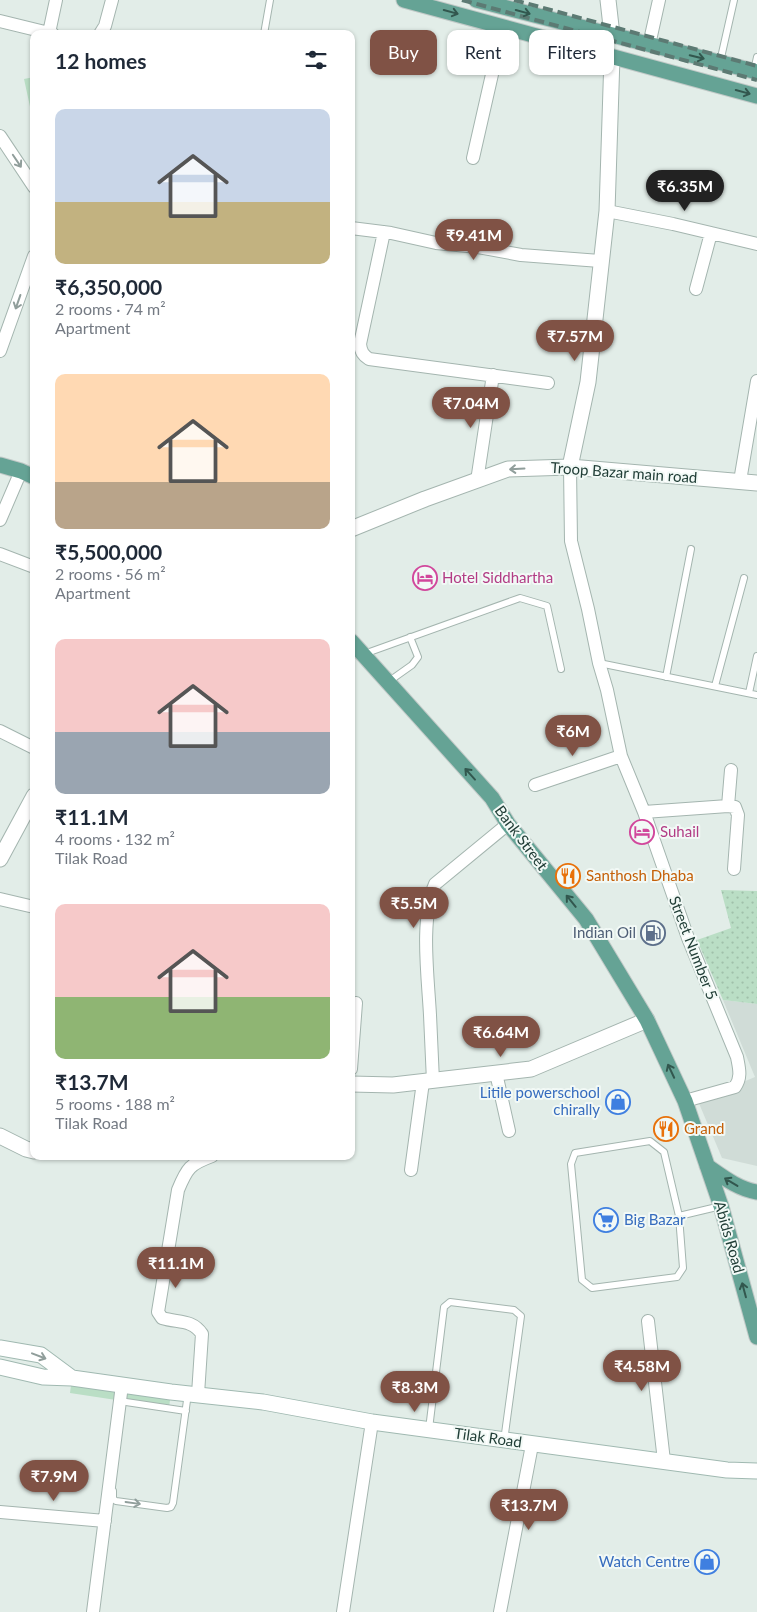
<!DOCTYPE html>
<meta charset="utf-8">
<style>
body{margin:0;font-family:Lato,sans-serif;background:#f6f6f7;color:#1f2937;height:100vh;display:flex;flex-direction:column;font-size:19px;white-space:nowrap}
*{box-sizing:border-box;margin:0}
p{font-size:16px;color:#747a83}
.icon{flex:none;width:28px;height:28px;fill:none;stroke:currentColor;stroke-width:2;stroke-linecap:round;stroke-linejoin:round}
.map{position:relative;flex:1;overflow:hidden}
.sheet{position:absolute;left:30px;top:30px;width:325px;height:1130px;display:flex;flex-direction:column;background:#fff;border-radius:10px;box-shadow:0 1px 4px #0004}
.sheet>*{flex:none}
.hud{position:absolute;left:370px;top:30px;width:311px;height:45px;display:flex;gap:10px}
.price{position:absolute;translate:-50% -42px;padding:0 11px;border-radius:18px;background:#805245;color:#fff;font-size:16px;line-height:32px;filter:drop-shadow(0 1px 2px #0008)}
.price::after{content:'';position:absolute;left:50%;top:30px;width:15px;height:11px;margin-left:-8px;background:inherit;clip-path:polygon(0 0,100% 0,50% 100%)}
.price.active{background:#222;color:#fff}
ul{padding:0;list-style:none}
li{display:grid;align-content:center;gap:10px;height:265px;padding:0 25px}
li span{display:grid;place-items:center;height:155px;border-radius:10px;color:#555}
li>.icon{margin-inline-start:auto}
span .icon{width:90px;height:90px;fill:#fffc;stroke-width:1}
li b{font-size:21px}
h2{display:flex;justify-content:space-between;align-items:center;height:60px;padding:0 25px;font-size:21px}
.tag{padding:0 18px;border-radius:10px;background:#fff;box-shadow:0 1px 4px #0004;font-size:18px;line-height:45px}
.tag.active{background:#805245;color:#fff}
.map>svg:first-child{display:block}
.built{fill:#d0dcd7}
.grass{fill:url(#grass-dots)}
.park{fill:#badec5}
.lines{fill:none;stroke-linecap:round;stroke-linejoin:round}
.service-casing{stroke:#a4b5af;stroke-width:8}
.minor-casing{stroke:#a4b5af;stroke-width:14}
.tertiary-casing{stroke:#a4b5af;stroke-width:17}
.secondary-casing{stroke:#a0b9b1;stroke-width:17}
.primary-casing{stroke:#c1c9c7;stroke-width:17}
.service{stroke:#fff;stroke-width:6}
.minor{stroke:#fff;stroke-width:12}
.tertiary{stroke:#fff;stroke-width:15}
.secondary{stroke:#fff;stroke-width:15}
.primary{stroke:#65a395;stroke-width:15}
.rail{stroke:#5c7a73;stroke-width:4;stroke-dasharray:10 5;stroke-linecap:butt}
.oneway{stroke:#32574e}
.oneway2{stroke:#909e9b}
.labels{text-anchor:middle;stroke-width:4;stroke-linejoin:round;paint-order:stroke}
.street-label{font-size:15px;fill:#213e37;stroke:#f2f9f6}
.hotel-label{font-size:15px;fill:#b23c85;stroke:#f2f9f6;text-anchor:start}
.food-label{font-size:15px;fill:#c56008;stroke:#f2f9f6;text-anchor:start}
.service-label{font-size:15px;fill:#4e5e75;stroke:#f2f9f6;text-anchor:end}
.shop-label{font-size:15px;fill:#366cbe;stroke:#f2f9f6;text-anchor:end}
</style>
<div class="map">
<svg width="757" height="1612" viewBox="0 0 757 1612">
<defs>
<pattern id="grass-dots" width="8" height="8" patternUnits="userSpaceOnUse" patternTransform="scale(1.25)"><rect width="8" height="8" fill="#badec5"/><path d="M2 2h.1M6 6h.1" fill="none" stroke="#a0c0aa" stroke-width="1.8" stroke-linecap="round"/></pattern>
</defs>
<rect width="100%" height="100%" fill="#e2ede8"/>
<path class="built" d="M723,1000L757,1004V1166L722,1158L698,1101L755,1077Z"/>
<path class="grass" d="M721,890L757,891V1004L723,1000L697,940L731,928Z"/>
<path class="park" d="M34,77V125L24,79Z
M72,1378L171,1392L169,1408L70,1393Z"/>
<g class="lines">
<defs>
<path id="service" d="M264,34L270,0
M720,62L734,0
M754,71L757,57
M364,654L520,598L547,606L561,669
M599,663L757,695
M666,677L691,549
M388,682L412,665L418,657L410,637
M715,686L744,578
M749,693L757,656
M679,1216L683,1268L677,1277L592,1288L582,1280L571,1164L575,1153L650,1141L664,1152L679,1216L721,1206
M126,1402L186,1411
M429,1429L444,1307L450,1302L514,1310L521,1316L504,1441
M113,1491V1499L116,1501L167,1508L171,1507L173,1503L188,1393"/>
<path id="minor" d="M0,21L53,34
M49,33L56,0
M100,34L105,26L112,0
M649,45L659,0
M0,136L34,187
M473,158L503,26
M607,211L673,224L757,244
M351,228L391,233L436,243L478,247L521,255L600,261
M384,232L360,344C361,352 363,355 369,359L548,383
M696,289L711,233
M0,351L34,256
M570,467L571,541L588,609L599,663L607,690L621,756L644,812L688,938L737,1057C739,1068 742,1077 735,1087L685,1101
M477,481L493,375
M740,481L757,381
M0,520L21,471
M0,554L34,567
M0,731L34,748
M535,785L621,756
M728,806L731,770
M644,812L728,806L735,807L738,815L734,869
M0,899L34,907
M351,1069L356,1003
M496,1073L509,1131
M433,1081C432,1059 431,1037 430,1015C428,977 420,919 435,884L508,824
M411,1170L423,1082
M648,1321L664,1461
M198,1394L202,1334C192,1319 178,1323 162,1318L158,1312L178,1190C187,1168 190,1164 212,1156
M0,1512L105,1521
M93,1612L122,1385
M343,1612L372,1422
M500,1612L532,1445"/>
<path id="tertiary" d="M608,0L612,35
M570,467L588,382L607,211L612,57
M351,529L425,499L508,469L570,467L757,483
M0,859L34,796
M351,1084L393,1085L531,1069L647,1020
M0,1136L26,1149L34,1151"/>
<path id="secondary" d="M0,1348L41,1355L72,1378
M0,1367L43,1377L72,1378L171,1392L263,1402L372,1422L727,1470L757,1471"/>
<path id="primary" d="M404,0L757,96
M476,0L757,72
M0,465L21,471L34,477
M351,641L492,798L508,824L586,919L647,1020L685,1101L721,1206L757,1337
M707,1166C723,1177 738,1189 757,1192"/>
</defs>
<use href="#service" class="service-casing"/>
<use href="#minor" class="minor-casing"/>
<use href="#tertiary" class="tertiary-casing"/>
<use href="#secondary" class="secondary-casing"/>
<use href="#primary" class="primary-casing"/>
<use href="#service" class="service"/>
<use href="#minor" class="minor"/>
<use href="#tertiary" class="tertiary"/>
<use href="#secondary" class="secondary"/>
<use href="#primary" class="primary"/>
<path class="rail" d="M462,0L757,80
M514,0L757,66"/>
</g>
<defs><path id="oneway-shaft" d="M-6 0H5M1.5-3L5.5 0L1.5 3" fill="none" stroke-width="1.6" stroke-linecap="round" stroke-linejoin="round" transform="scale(1.25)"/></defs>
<g class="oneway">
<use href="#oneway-shaft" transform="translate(451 12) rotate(15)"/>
<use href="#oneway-shaft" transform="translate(523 12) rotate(15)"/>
<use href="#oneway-shaft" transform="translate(697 57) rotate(14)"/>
<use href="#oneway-shaft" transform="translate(743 92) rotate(15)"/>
<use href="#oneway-shaft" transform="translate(470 774) rotate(-132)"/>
<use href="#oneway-shaft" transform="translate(571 901) rotate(-129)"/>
<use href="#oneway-shaft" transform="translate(671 1071) rotate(-115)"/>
<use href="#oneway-shaft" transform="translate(731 1182) rotate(-149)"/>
<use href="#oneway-shaft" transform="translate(744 1290) rotate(-105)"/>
</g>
<g class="oneway2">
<use href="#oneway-shaft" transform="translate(17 161) rotate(56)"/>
<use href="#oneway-shaft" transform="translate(18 302) rotate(109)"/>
<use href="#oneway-shaft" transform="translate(517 469) rotate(177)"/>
<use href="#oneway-shaft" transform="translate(39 1356) rotate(21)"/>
<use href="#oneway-shaft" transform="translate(133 1503) rotate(8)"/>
</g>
<defs>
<symbol id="hotel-ring" viewBox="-11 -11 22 22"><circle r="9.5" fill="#f2f9f6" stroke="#d1479c" stroke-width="1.5"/><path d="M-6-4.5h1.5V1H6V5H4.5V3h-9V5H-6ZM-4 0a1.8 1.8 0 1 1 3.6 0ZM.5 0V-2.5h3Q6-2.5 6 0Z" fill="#d1479c"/></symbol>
<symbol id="restaurant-ring" viewBox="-11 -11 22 22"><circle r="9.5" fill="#f2f9f6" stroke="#e8710a" stroke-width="1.5"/><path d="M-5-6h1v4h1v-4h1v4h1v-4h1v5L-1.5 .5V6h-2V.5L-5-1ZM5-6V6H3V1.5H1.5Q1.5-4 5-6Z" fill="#e8710a"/></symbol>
<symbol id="fuel-ring" viewBox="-11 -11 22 22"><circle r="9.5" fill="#f2f9f6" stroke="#5c6f8a" stroke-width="1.5"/><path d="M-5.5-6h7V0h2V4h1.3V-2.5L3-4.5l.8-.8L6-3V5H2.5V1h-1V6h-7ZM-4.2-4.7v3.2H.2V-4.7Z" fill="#5c6f8a"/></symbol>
<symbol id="shop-ring" viewBox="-11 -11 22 22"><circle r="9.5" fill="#f2f9f6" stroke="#3f7fe0" stroke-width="1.5"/><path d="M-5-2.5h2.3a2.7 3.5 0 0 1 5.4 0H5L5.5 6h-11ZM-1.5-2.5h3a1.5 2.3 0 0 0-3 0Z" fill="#3f7fe0"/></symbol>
<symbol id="supermarket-ring" viewBox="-11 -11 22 22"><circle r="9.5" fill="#f2f9f6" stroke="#3f7fe0" stroke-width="1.5"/><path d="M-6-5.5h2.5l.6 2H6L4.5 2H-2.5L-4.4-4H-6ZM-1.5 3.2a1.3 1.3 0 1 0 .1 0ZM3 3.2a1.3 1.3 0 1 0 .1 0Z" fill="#3f7fe0"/></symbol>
</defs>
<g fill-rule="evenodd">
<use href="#hotel-ring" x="411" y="564" width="28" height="28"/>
<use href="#hotel-ring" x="628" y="818" width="28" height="28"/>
<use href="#restaurant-ring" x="554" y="862" width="28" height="28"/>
<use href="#fuel-ring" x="639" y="919" width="28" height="28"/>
<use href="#shop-ring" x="604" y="1088" width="28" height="28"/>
<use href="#restaurant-ring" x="652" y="1115" width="28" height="28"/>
<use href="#supermarket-ring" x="592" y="1206" width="28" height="28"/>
<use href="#shop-ring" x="693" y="1548" width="28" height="28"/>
</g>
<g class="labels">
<g class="street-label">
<text transform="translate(624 473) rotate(4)" y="5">Troop Bazar main road</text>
<text transform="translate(521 838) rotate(53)" y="5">Bank Street</text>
<text transform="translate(693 948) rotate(69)" y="5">Street Number 5</text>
<text transform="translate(729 1237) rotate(74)" y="5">Abids Road</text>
<text transform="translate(488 1438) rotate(8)" y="5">Tilak Road</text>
</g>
<g class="hotel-label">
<text x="442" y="583">Hotel Siddhartha</text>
<text x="660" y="837">Suhail</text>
</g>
<g class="food-label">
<text x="586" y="881">Santhosh Dhaba</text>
<text x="684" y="1134">Grand</text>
</g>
<g class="service-label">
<text x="636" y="938">Indian Oil</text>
</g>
<g class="shop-label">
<text x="600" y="1098">Litile powerschool<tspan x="600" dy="17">chirally</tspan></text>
<text x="624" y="1225" text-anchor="start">Big Bazar</text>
<text x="690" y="1567">Watch Centre</text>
</g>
</g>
</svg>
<b class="price active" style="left:685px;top:212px">₹6.35M</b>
<b class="price" style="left:474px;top:261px">₹9.41M</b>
<b class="price" style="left:575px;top:362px">₹7.57M</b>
<b class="price" style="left:471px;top:429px">₹7.04M</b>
<b class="price" style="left:573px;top:757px">₹6M</b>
<b class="price" style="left:414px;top:929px">₹5.5M</b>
<b class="price" style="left:501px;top:1058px">₹6.64M</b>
<b class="price" style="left:176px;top:1289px">₹11.1M</b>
<b class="price" style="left:642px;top:1392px">₹4.58M</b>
<b class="price" style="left:415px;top:1413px">₹8.3M</b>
<b class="price" style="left:54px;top:1502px">₹7.9M</b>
<b class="price" style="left:529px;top:1531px">₹13.7M</b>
<div class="hud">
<a class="tag active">Buy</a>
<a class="tag">Rent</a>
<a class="tag">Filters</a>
</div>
<section class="sheet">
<h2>12 homes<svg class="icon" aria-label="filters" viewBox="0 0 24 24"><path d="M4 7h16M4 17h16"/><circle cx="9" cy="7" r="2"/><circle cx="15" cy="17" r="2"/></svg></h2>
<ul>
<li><span style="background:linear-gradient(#c9d6e8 60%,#c2b280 0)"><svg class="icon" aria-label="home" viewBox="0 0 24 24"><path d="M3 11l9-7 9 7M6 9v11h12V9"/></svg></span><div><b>₹6,350,000</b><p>2 rooms · 74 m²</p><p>Apartment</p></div></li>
<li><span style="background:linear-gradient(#ffd9b3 70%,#b9a48a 0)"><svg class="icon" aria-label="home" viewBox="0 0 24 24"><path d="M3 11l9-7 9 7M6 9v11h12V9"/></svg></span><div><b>₹5,500,000</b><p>2 rooms · 56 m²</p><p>Apartment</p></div></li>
<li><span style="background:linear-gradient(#f6c9c9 60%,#9aa5b1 0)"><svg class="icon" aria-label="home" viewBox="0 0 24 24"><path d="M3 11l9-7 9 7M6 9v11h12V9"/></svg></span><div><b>₹11.1M</b><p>4 rooms · 132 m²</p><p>Tilak Road</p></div></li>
<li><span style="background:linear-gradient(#f6c9c9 60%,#8fb573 0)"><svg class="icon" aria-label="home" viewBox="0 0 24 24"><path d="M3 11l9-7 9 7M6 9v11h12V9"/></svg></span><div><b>₹13.7M</b><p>5 rooms · 188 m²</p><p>Tilak Road</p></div></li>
</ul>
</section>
</div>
